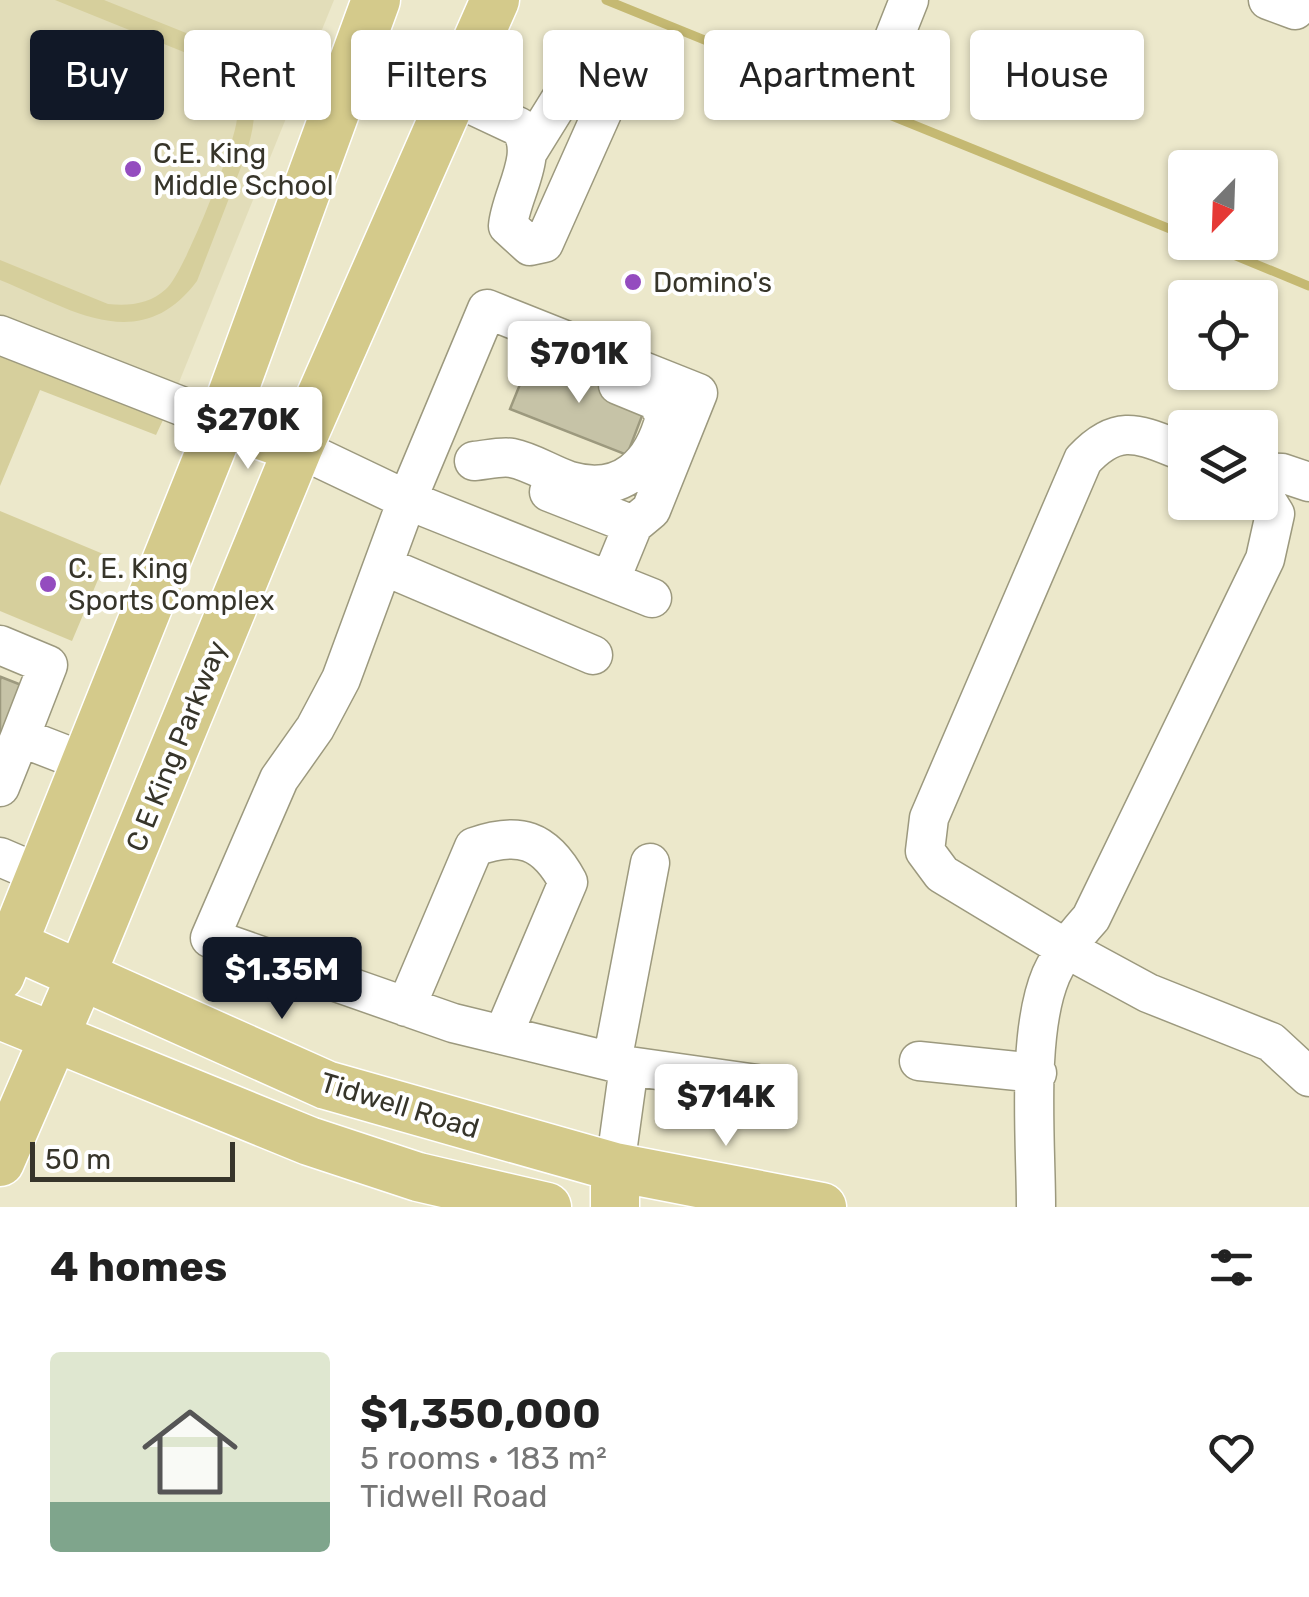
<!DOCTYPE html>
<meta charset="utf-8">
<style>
body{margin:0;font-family:Rubik,sans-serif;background:#f6f6f6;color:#222;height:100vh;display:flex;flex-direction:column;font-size:38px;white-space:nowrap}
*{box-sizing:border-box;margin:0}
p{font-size:32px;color:#767676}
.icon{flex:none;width:55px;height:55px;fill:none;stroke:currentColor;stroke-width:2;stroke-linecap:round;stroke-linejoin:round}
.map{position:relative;height:1207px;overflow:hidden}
.details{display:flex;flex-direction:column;background:#fff;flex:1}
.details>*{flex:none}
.top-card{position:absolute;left:30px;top:30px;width:1250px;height:90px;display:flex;gap:20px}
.needle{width:65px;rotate:203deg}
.controls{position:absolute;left:1168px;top:150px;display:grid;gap:20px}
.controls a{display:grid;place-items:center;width:110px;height:110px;border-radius:10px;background:#fff;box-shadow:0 2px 8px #0004;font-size:50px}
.scale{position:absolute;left:30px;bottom:25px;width:205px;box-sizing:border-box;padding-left:10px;border:5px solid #37352a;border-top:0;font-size:28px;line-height:35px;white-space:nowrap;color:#37352a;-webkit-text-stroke:8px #fff;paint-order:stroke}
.price{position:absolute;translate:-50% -85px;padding:0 22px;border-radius:10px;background:#fff;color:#222;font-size:32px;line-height:65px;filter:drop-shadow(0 2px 5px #0008)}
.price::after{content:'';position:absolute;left:50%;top:60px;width:30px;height:22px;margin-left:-15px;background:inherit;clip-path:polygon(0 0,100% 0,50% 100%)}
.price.selected{background:#111827;color:#fff}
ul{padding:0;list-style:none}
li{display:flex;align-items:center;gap:30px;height:250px;padding:0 50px}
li+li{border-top:2px solid #e0e0e0}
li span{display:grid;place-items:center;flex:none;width:280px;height:200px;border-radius:10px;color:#555}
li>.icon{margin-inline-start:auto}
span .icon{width:120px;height:120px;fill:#fffc;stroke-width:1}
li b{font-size:42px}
h2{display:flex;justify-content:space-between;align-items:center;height:120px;padding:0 50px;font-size:42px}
.pill{padding:0 35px;border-radius:10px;background:#fff;box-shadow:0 2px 8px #0004;font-size:35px;line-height:90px}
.pill.selected{background:#111827;color:#fff}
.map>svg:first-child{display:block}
.built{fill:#e2ddb9}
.green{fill:#d6cf9c}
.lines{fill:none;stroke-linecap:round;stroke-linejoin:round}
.stream{stroke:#c5b972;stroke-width:9}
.building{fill:#c6c3a7;stroke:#9c997e;stroke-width:2.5}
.minor-casing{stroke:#9c997e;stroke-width:41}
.major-casing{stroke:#fff;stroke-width:51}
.minor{stroke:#fff;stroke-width:38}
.major{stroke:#d4ca8b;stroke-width:48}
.poi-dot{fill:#944cbf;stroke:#fff;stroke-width:4}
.labels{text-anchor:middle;stroke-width:8;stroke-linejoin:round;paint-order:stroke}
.poi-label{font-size:28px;fill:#37352a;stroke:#fff;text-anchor:start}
.street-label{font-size:28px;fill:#37352a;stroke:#fff}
</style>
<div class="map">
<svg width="1309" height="1207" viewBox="0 0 1309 1207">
<rect width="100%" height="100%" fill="#ece8cb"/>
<path class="built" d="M0,0H334L169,407L0,337Z"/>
<path class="green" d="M55,0H104L221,47C271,95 255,131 233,188C221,219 209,250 197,281C139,358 70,308 0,280V260L108,304C130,306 150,304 166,289C184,274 236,142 237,118C237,96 226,78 211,63Z
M0,337L169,407L156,435L40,390L0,486Z
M0,511L108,556L72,641L0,611Z"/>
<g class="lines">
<path class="stream" d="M606,0L1185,235
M1202,242L1309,286"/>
</g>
<path class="building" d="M531,357L647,403L627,455L510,409Z
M1,677L29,688L0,761V680Z"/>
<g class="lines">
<defs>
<path id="minor" d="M1268,0L1295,10
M890,48L909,0
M453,96L519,127C541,153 510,196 508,226L530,246L544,243L614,86L612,74L600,64L583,63L529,150
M0,335L222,422
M298,448L407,500L341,679L315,728L279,779L210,938L453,1023L629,1066L615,1167
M1185,452C1140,435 1119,421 1083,460L929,818L925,851L942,874L1065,948L1148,993L1271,1042L1309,1077
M474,461C486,460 501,456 512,458C532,462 551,475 570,481C622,496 653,464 665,417L657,401L618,385
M1260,472L1282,473L1309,482
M549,492L633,525
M384,566L593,655
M610,581L633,525L651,510L698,393L487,309L407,500L652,598
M0,645L48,665L20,737
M0,787L20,737L87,763
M0,857L42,875
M406,1007L474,847C519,831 545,839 568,882L503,1035
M919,1061L1037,1073
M612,1062L650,863
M629,1066L757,1084
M1036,1207C1036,1142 1026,1034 1051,975C1061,953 1075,936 1091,918L1265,559L1275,514L1260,490"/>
<path id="major" d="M222,422L298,448
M0,939L326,1085L615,1167L822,1207
M0,976L222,422L376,0
M0,1015L309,1141L418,1177L547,1207
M0,1162L82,973L298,448L495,0
M615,1167V1207"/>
</defs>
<use href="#minor" class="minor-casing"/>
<use href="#major" class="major-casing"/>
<use href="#minor" class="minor"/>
<use href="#major" class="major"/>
</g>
<g class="poi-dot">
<circle cx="133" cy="169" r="10"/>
<circle cx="633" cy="282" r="10"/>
<circle cx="48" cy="584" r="10"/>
</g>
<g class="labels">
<g class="poi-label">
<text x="153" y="163">C.E. King<tspan x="153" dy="32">Middle School</tspan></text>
<text x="653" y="292">Domino's</text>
<text x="68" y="578">C. E. King<tspan x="68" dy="32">Sports Complex</tspan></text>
</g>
<g class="street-label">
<text transform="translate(176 746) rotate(-68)" y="10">C E King Parkway</text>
<text transform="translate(400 1105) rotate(17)" y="10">Tidwell Road</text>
</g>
</g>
</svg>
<div class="controls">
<a><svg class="needle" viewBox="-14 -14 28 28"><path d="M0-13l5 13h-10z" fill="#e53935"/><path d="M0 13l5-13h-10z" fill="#767676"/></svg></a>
<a><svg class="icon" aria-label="locate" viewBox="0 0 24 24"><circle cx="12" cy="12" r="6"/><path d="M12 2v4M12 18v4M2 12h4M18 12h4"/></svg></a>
<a><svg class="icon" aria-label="layers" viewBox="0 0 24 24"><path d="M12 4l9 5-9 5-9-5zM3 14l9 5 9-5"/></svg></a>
</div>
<div class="scale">50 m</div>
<b class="price" style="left:579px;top:406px">$701K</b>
<b class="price" style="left:248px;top:472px">$270K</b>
<b class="price selected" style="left:282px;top:1022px">$1.35M</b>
<b class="price" style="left:726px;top:1149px">$714K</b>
<div class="top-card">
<a class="pill selected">Buy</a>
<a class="pill">Rent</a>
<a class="pill">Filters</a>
<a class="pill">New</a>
<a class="pill">Apartment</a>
<a class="pill">House</a>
</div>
</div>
<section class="details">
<h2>4 homes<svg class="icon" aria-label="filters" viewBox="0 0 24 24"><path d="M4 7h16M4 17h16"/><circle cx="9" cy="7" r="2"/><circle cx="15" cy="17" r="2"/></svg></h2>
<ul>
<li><span style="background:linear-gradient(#dfe7d0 75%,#7fa58c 0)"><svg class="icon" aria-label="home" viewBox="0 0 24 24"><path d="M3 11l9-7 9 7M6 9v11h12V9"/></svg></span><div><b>$1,350,000</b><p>5 rooms · 183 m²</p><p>Tidwell Road</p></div><svg class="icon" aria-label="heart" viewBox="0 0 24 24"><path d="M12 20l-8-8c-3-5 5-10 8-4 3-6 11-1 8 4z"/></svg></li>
</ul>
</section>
